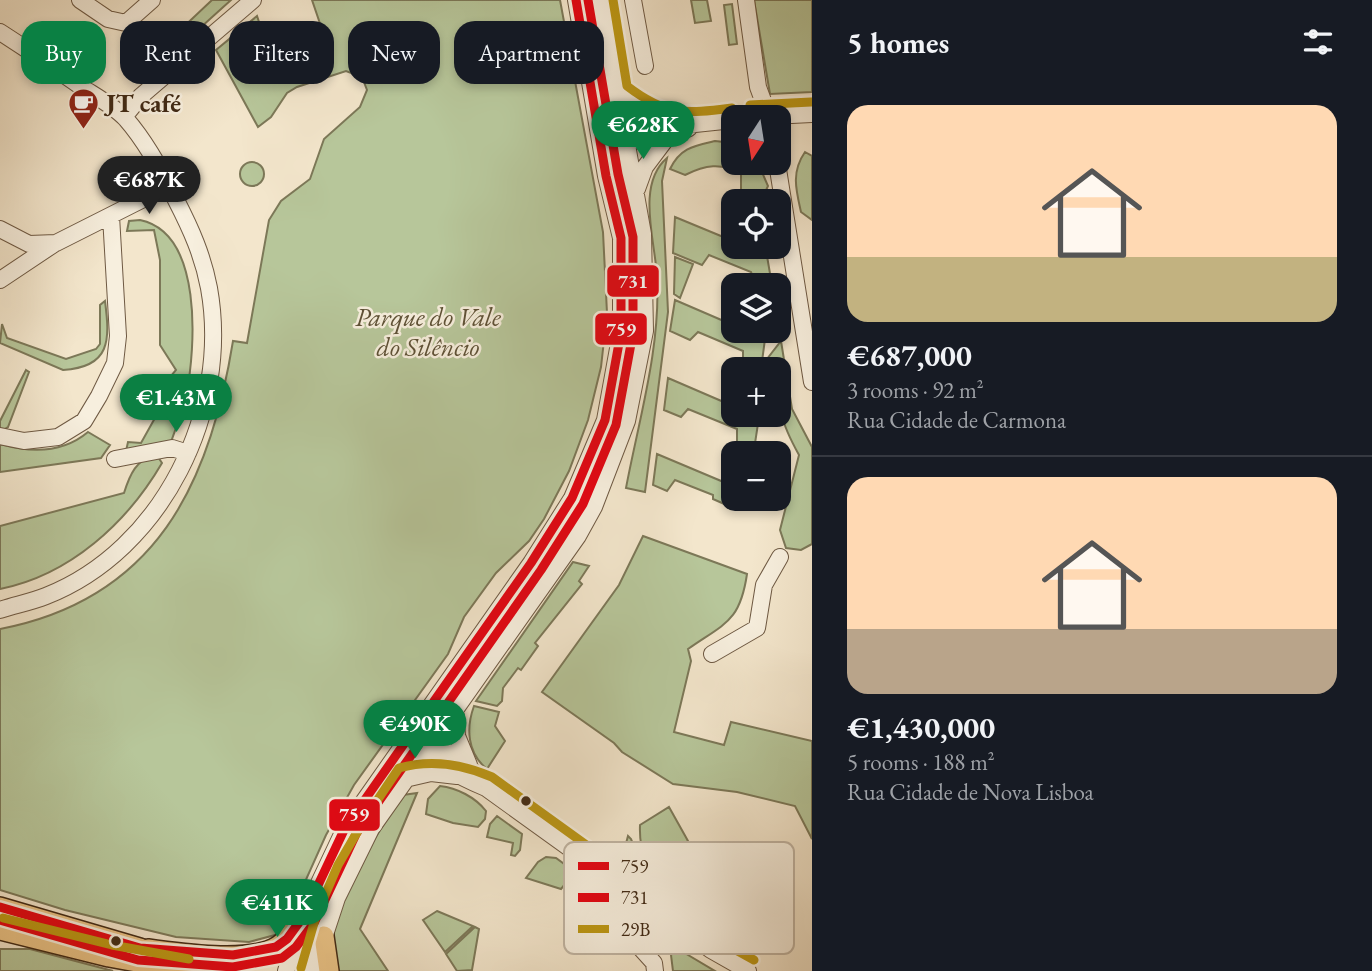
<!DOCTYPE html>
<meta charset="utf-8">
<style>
body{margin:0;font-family:"EB Garamond",serif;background:#20242c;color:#f1f3f6;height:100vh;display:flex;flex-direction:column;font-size:26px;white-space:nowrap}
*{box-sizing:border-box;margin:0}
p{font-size:23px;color:#9ea1a6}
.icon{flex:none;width:38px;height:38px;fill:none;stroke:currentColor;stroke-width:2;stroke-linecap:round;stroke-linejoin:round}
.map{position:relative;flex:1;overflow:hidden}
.side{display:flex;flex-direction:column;background:#171b24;width:560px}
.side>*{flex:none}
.guide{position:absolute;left:21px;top:21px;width:665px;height:63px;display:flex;gap:14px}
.needle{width:46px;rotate:192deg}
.tools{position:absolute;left:721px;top:105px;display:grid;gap:14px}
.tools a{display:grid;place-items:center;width:70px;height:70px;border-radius:14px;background:#171b24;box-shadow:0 4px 10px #0003;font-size:35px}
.price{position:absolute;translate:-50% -60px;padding:0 16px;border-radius:24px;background:#0b8043;color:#fff;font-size:23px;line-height:46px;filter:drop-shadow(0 2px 4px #0008)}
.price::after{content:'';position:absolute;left:50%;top:42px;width:21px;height:16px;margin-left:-10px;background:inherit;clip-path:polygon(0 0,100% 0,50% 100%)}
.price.on{background:#222;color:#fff}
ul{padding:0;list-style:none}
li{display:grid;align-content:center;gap:14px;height:371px;padding:0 35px}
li+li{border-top:2px solid #363941}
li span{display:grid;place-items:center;height:217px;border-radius:21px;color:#555}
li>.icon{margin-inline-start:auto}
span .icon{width:126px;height:126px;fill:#fffc;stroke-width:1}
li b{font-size:30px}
h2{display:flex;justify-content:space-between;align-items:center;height:84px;padding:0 35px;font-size:30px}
.chip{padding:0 24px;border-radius:21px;background:#171b24;box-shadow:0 4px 10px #0003;font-size:24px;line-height:63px}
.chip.on{background:#0b8043;color:#fff}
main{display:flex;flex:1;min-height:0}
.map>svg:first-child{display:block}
.green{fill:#b7c69a;stroke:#7c7858;stroke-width:2}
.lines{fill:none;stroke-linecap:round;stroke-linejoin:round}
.minor-casing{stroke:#6e5943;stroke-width:18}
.major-casing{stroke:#412a15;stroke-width:22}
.minor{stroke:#f7efde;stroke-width:16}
.major{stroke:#eac386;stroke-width:19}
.bus-1-casing{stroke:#f7efde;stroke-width:14}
.bus-2-casing{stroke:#f7efde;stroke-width:14}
.bus-3-casing{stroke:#f7efde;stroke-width:14}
.bus-1{stroke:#e30613;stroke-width:9}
.bus-2{stroke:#e30613;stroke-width:9}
.bus-3{stroke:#bc9714;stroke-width:9}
.bus-dot{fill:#412a15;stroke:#f7efde;stroke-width:2.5}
.labels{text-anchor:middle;stroke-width:5;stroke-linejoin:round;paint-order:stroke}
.poi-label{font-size:26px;font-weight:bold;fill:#412a15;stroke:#f7efde;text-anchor:start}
.park-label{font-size:26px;font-style:italic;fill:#5e5136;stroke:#f7efde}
.key{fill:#f7efde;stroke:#c0b4a2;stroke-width:2}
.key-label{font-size:19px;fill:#412a15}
.line-badge{stroke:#f7efde;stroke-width:2.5}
.badge-label{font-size:19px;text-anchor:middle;font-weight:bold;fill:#fff}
</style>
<main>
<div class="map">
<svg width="812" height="971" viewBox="0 0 812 971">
<rect width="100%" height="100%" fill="#f3e6cc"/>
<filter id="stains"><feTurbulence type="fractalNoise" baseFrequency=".00286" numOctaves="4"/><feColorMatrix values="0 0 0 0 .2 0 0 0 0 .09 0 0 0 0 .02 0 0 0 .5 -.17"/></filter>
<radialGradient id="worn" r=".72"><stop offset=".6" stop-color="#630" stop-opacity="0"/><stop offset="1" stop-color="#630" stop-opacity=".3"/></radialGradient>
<path class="green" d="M212,0H231L158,66L145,72L124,66L130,57L142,59L158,51Z
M312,0H560L603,232L607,313L601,367L588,420L569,471L544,519L529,541L496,573L464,617L448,654L354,785L326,835L287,922L275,935L249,942L176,937L65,910L0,890V629C156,599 210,484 233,341L247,343L269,220L281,201L310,179L324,139L360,107L367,90L362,77L346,71L297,87L287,93L271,117L258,127L216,50L257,16L275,70L330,53Z
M691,0H707L711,21L695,23Z
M754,0H812V92L770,94Z
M732,4L737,44L729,45L724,5Z
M715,141L733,143V163H758L768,186L761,201H741V174C721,162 705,165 685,175L670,169C680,148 693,146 715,141Z
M805,152L812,156V220L801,212C796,190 791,172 805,152Z
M667,158L662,181L668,312L645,492L626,488C639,419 661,347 657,276C655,241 636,184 667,158Z
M240 174a12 12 0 1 1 24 0a12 12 0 1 1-24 0Z
M675,217L733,241V247H746L767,256L772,285H756L751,272L709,255L702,265L673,253Z
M140,220C203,233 196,347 186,396C183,411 176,427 171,442L126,451L128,442L141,443L160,409L152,399L176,370L160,345V260L154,230L127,231L129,221Z
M675,257L693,264L680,298L674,294Z
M675,300L733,325V331H747L765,339L761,369L743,364V351L698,332L690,340L670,331Z
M105,301C110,340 111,367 63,370L0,343L2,324L7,338L66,359L96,349L100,344V305Z
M781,341L792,409L812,447V544L801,550L786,548L780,530L799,455C779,419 779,410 779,369H769L767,359Z
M26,370L29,372L8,427L0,432V421Z
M668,378L733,406V415L759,417L754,450L737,442V429L688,409L681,417L664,410Z
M88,432L110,445L101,458L0,472V444C31,453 63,453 88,432Z
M156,454L162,463C127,523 70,575 0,589V526L124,493C130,474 136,460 156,454Z
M657,454L733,486L731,507L713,499V495L675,480L667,491L653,485Z
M643,536L747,574C740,622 725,623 688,649L691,661L674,732L724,745L731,722L812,741V839L795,806L737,792L673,784L622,752L614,743L542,692L619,585Z
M573,562L589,566L579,581L582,584L535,643L538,646L521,670L518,668L503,688L502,701L497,706L476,701Z
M474,706L499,712L495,726L505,741L487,769C467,753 466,728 474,706Z
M440,786C457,788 475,797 486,811L485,819L478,827L453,823L426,814L428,799Z
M417,793L360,929L388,971H336C315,930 379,829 403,795Z
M669,807L688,841L682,845L669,894C647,881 639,848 640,825Z
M497,816L522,834L520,850L515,856L511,855L513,843L487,837L490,824Z
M628,836L631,839L650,885L627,870L621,862Z
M546,857L556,858L575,872L561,889L526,878L538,862Z
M437,911L473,926L445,952L423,920Z
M475,927L479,929L472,970L457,971L446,954Z
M0,949H30L113,971H0Z
M678,949L715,971H673L671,955Z"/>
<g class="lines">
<defs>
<path id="minor" d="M80,0L108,19L126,23L152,0
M633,0L645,66
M746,0L758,87L769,117
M0,32C28,50 56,69 83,88C97,97 115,107 126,119C147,143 162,171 176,200C191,229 203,256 209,288C231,410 163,550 46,596C31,602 15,605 0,610
M616,93L639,111L666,125
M124,117L141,96L253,0
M751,117L812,114
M599,122C629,148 655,144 689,128
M777,163L812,382
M608,169L618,146L638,130L733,120
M637,189L645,167L666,139
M0,229L29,244L56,243L169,186
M0,280L54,244
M0,436L24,441L58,437L84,421L99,396L115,363L118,336L111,216
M115,459L172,448L188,453
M712,654L757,628L764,585L780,557
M455,707L457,736L469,765
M426,739C434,766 462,778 486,788L711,950L748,971
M422,744C451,747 468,764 485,786
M405,779L431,773L457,776
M626,932L654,963L655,971
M286,971L303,917L345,828L531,563L572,498L605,420L621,332V238L606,176L576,0
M313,971L337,898L371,829L578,536L594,507L627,421L645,331L643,234L601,0"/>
<path id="major" d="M0,907L140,948L160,959
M0,930L109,957L187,971
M324,936L329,971
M148,949C180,953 250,964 278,946C289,939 295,927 303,917"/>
</defs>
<use href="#minor" class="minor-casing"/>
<use href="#major" class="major-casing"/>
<use href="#minor" class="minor"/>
<use href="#major" class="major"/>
<defs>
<path id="bus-1" d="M0,907L140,948L233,955L276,947L287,939L303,917L345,828L531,563L572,498L605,420L621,332V238L606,176L576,0"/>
<path id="bus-2" d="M0,920L138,960L233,967L282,958L296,947L314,923L356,834L541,570L583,504L616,425L633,333V237L618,174L588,0"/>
<path id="bus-3" d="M613,0L627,86C666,116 685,114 732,108
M750,105L811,102
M3,918L112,945L189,959
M301,968L316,916L338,865L366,817L399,768C431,759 462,764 492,777L718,940L754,960"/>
</defs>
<use href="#bus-1" class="bus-1-casing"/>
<use href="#bus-2" class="bus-2-casing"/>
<use href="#bus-3" class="bus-3-casing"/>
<use href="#bus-1" class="bus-1"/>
<use href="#bus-2" class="bus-2"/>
<use href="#bus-3" class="bus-3"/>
</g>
<defs>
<symbol id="cafe-pin" viewBox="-11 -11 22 30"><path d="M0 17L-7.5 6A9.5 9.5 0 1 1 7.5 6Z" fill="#8f2418" stroke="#f7efde"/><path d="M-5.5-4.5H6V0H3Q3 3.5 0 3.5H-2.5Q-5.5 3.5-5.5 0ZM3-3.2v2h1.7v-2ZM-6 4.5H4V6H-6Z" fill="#fff"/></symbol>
</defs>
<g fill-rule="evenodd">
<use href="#cafe-pin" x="66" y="86" width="35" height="47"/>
</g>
<g class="bus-dot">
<circle cx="526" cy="801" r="6"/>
<circle cx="116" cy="941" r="6"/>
</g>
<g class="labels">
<g class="poi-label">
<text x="106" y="112">JT café</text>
</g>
<g class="park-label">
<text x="428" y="326">Parque do Vale<tspan x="428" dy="30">do Silêncio</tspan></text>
</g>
</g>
<rect x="564" y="842" width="230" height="112" rx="10" class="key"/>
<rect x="578" y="862" width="31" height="8" fill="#e30613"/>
<rect x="578" y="893" width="31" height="9" fill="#e30613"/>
<rect x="578" y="925" width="31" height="8" fill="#bc9714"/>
<g class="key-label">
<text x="621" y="873">759</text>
<text x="621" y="904">731</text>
<text x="621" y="936">29B</text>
</g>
<g class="line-badge">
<rect x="606" y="264" width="54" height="34" rx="7" fill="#e30613"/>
<rect x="594" y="312" width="54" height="34" rx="7" fill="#e30613"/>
<rect x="328" y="798" width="53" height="34" rx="7" fill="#e30613"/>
</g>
<g class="badge-label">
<text x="633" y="288">731</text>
<text x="621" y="336">759</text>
<text x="354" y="821">759</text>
</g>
<rect width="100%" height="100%" filter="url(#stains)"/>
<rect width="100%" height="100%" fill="url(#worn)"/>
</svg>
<div class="tools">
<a><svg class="needle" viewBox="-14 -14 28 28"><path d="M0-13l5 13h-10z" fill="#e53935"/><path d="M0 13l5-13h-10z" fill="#9ea1a6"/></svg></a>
<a><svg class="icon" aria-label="locate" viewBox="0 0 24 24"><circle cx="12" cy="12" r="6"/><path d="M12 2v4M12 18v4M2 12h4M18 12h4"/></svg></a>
<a><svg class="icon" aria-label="layers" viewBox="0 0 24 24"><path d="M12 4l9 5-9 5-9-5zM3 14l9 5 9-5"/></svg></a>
<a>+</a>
<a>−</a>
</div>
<b class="price" style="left:643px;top:161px">€628K</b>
<b class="price on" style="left:149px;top:216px">€687K</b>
<b class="price" style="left:176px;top:434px">€1.43M</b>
<b class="price" style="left:415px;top:760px">€490K</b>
<b class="price" style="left:277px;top:939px">€411K</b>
<div class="guide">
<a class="chip on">Buy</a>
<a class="chip">Rent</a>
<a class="chip">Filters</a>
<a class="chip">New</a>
<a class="chip">Apartment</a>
</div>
</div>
<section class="side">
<h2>5 homes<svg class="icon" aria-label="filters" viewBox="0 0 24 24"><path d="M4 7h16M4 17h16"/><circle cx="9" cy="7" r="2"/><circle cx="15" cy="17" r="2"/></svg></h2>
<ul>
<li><span style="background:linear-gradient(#ffd9b3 70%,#c2b280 0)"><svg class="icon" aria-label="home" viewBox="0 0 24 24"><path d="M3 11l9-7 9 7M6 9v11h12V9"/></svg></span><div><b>€687,000</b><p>3 rooms · 92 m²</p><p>Rua Cidade de Carmona</p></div></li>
<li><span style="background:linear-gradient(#ffd9b3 70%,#b9a48a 0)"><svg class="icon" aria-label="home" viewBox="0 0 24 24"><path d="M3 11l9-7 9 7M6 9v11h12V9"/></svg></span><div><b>€1,430,000</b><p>5 rooms · 188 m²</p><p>Rua Cidade de Nova Lisboa</p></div></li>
</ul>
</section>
</main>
